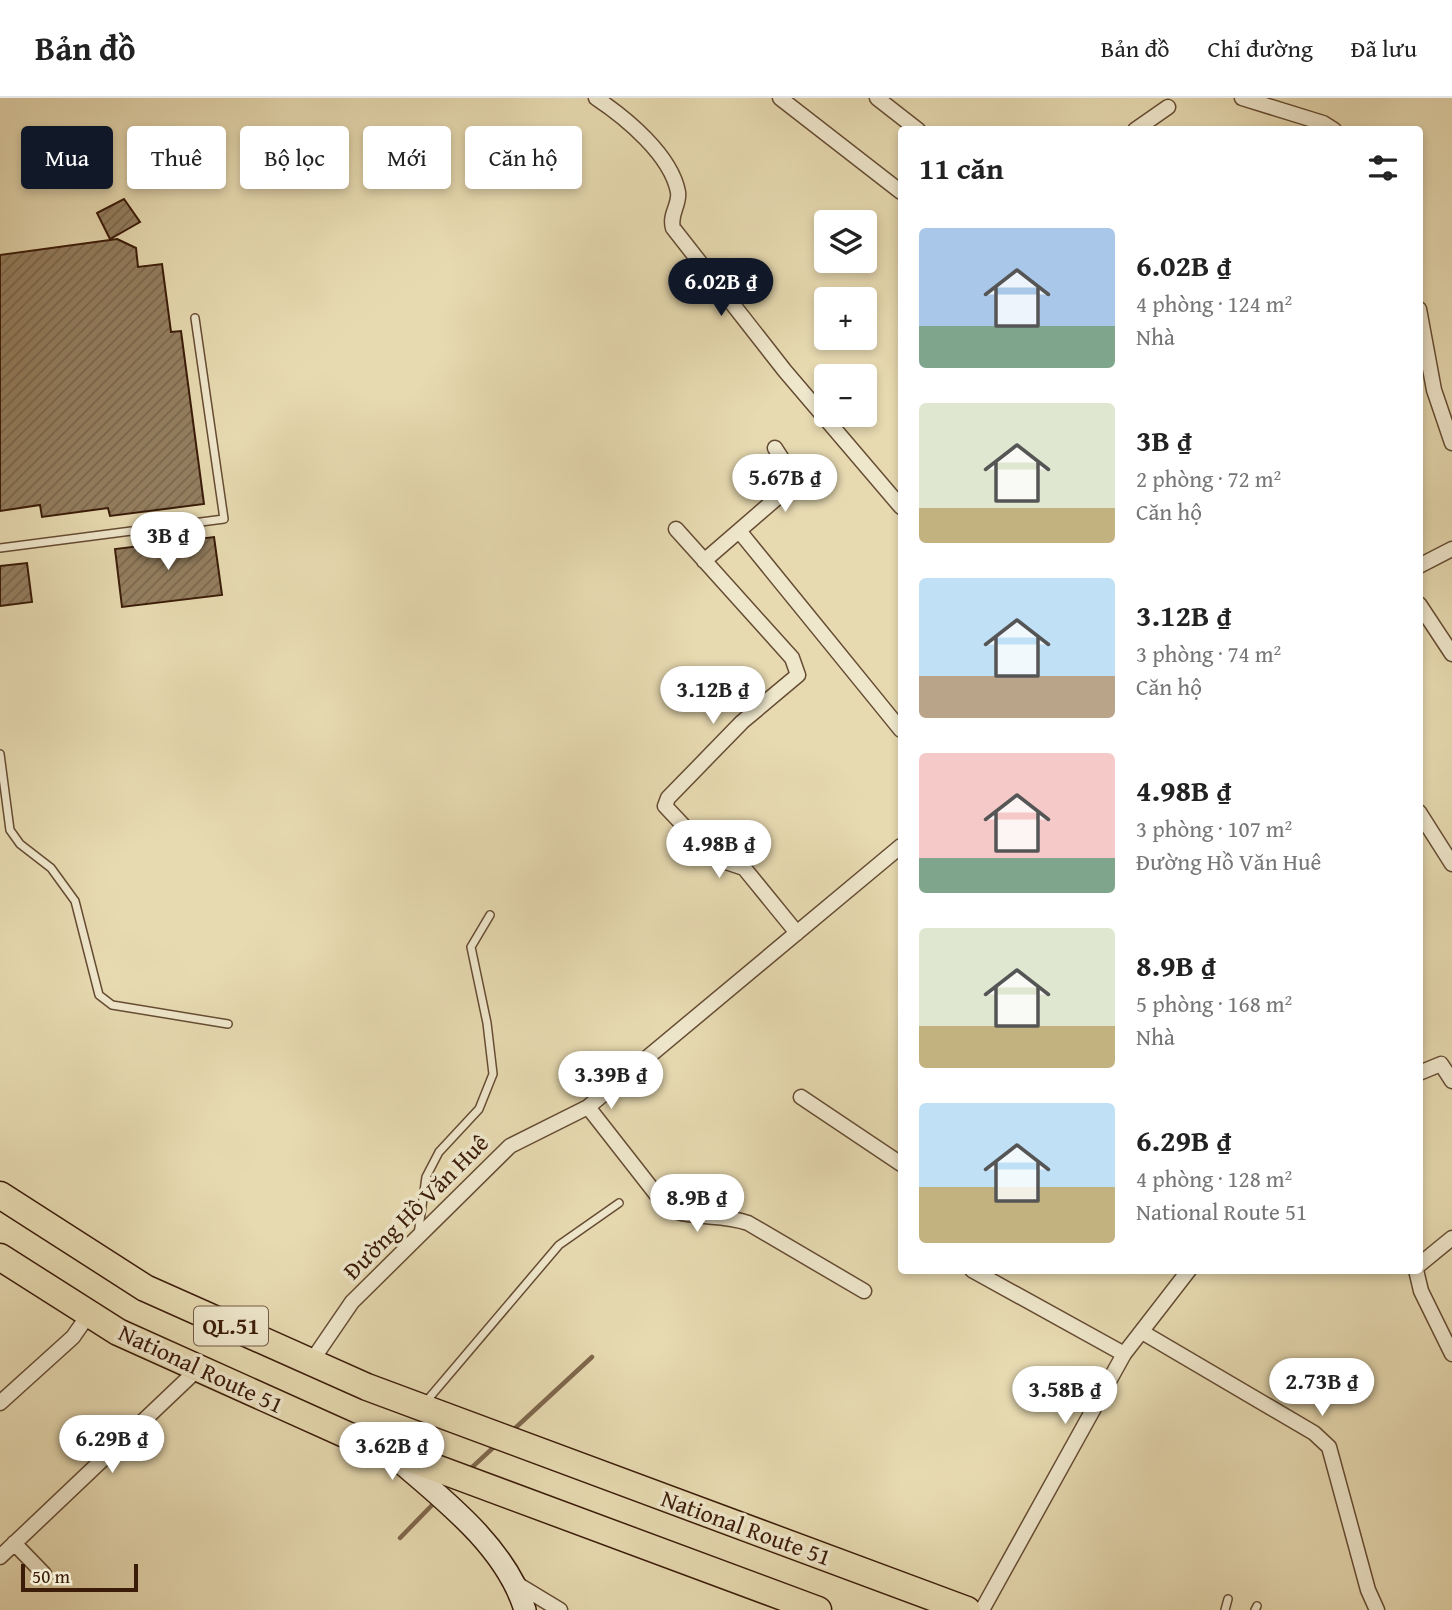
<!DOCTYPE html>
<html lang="vi">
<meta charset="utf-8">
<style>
body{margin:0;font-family:"Gentium Book Plus",serif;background:#f2f2f2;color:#222;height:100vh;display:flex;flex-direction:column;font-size:26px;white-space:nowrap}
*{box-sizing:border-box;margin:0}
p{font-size:23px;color:#767676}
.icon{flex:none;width:38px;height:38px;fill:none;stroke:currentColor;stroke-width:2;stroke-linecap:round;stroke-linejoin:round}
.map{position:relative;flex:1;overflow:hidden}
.sheet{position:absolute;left:898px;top:28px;width:525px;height:1148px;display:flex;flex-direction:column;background:#fff;border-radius:7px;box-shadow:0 4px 10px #0003}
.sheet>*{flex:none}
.hud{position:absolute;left:21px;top:28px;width:665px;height:63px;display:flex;gap:14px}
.buttons{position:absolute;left:814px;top:112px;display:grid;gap:14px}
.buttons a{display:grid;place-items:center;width:63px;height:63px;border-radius:7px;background:#fff;box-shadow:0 4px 10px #0003;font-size:35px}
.scale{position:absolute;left:21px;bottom:18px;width:117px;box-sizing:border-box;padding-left:7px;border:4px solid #3b1c09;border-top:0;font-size:19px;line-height:24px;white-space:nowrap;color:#3b1c09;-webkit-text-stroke:5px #efe7cc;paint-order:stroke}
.price{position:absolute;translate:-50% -60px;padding:0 16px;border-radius:24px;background:#fff;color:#222;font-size:23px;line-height:46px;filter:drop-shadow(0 2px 4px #0008)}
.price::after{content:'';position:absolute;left:50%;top:42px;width:21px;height:16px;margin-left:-10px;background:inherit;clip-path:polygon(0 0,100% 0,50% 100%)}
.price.on{background:#111827;color:#fff}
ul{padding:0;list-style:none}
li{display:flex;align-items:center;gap:21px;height:175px;padding:0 21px}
li span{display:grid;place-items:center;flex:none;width:196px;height:140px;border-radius:7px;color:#555}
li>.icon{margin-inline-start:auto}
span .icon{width:84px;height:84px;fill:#fffc;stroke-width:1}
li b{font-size:30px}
h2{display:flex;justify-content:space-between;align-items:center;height:84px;padding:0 21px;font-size:30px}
.tag{padding:0 24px;border-radius:7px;background:#fff;box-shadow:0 4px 10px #0003;font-size:24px;line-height:63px}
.tag.on{background:#111827;color:#fff}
header{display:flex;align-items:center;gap:42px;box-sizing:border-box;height:98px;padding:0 35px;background:#fff;border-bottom:2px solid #e0e0e0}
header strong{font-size:33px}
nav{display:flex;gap:38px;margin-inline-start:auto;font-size:24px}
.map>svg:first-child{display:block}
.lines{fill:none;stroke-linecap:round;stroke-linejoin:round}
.stream{stroke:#7f674c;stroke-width:4.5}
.building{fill:url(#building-hatch);stroke:#3b1c09;stroke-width:2}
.lane-casing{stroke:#664c33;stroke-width:10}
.street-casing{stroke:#664c33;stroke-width:17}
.secondary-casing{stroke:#3b1c09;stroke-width:24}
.highway-casing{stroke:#3b1c09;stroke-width:29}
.lane{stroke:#efe7cc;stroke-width:7}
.street{stroke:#efe7cc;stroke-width:14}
.secondary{stroke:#efe7cc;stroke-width:21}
.highway{stroke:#e7dab1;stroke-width:26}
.labels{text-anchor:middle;stroke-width:7;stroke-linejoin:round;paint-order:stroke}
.shield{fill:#efe7cc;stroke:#715944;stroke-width:2}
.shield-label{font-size:23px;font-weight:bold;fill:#3b1c09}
.street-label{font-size:24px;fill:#3b1c09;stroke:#efe7cc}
</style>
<header>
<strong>Bản đồ</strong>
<nav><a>Bản đồ</a><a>Chỉ đường</a><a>Đã lưu</a></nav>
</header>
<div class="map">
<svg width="1452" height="1512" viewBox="0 0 1452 1512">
<defs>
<pattern id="building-hatch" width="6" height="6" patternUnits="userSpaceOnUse" patternTransform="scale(1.75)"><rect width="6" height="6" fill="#947f60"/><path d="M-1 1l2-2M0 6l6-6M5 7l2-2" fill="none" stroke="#7a674d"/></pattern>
</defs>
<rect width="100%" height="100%" fill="#e7dab1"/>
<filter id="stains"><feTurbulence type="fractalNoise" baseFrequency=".00286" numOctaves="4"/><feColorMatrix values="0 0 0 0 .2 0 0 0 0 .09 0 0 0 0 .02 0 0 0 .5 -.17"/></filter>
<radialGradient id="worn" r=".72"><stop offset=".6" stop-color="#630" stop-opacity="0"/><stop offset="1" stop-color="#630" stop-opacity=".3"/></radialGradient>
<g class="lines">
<path class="stream" d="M512,1333L592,1259
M468,1373L495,1348
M400,1440L436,1403"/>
</g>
<path class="building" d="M124,101L140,124L110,141L97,115Z
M117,141L136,150L138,169L162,166L171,234L181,233L204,406L110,418L108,410L42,419L40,407L0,413V157Z
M214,439L222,497L122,509L115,451Z
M27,465L32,504L0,508V468Z"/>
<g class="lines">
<defs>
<path id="lane" d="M0,450L224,421L195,220
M0,656L10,732L20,746L51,770L75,803L99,897L112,907L228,926
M418,1137L426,1079L439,1054L479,1011L493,976L487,925L471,849L490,817
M424,1306L559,1147L619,1105
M1225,1512L1228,1501
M1255,1512L1257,1508"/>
<path id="street" d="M596,0C626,20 671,57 678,94C680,107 669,116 673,130L785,273L901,409
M780,0L901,94
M877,0L918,32
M1242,0L1323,25L1334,32
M1135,32L1168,9
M1419,211L1434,292L1452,345
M676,431L792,560L798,577L742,624L668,700L665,708L714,760L744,770L797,835
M740,434L901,632
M704,463L793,386V378L775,350
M1419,468L1452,451
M1419,506L1452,556
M1419,714L1452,766
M1419,975L1441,966L1452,983
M801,999L901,1066
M588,1009L667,1110C693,1122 721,1115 748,1125L864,1193
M1419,1167L1452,1140
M972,1172L1124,1256
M1416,1172L1421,1193L1452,1256
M1142,1234L1314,1335L1329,1349L1368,1492L1377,1512
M311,1264L352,1204L510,1048L588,1009L901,748
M0,1305L73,1239L89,1216
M14,1445L44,1476
M0,1459L199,1270
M517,1486L560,1512
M982,1512L1124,1256L1189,1172"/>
<path id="secondary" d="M394,1359C443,1401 506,1449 525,1512"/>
<path id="highway" d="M0,1097L145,1190L367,1289L967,1512
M0,1159L118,1234L347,1337L818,1512"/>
</defs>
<use href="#lane" class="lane-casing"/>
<use href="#street" class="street-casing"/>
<use href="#secondary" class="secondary-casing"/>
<use href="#highway" class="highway-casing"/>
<use href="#lane" class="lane"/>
<use href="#street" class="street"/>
<use href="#secondary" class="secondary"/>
<use href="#highway" class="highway"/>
</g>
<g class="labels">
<rect class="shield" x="194" y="1208.5" width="74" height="39" rx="5"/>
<g class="shield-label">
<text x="231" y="1236">QL.51</text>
</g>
<g class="street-label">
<text transform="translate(416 1109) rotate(-45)" y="8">Đường Hồ Văn Huê</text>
<text transform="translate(201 1271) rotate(25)" y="8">National Route 51</text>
<text transform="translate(746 1430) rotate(20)" y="8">National Route 51</text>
</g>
</g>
<rect width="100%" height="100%" filter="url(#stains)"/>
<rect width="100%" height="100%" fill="url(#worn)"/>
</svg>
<div class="buttons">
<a><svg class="icon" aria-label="layers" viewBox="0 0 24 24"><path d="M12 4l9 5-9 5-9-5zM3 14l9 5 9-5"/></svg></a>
<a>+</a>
<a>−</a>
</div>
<div class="scale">50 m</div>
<b class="price on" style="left:721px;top:220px">6.02B ₫</b>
<b class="price" style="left:785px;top:416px">5.67B ₫</b>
<b class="price" style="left:168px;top:474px">3B ₫</b>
<b class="price" style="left:713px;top:628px">3.12B ₫</b>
<b class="price" style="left:719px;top:782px">4.98B ₫</b>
<b class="price" style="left:611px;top:1013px">3.39B ₫</b>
<b class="price" style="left:697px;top:1136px">8.9B ₫</b>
<b class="price" style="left:1322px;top:1320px">2.73B ₫</b>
<b class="price" style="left:1065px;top:1328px">3.58B ₫</b>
<b class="price" style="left:112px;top:1377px">6.29B ₫</b>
<b class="price" style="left:392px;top:1384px">3.62B ₫</b>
<div class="hud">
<a class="tag on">Mua</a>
<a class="tag">Thuê</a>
<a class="tag">Bộ lọc</a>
<a class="tag">Mới</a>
<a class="tag">Căn hộ</a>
</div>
<section class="sheet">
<h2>11 căn<svg class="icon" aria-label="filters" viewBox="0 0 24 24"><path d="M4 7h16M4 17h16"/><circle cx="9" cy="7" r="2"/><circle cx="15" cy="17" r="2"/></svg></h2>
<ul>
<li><span style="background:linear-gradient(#a9c7e8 70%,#7fa58c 0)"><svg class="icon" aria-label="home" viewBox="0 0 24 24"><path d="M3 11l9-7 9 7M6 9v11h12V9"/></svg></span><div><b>6.02B ₫</b><p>4 phòng · 124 m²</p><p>Nhà</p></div></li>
<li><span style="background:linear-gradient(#dfe7d0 75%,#c2b280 0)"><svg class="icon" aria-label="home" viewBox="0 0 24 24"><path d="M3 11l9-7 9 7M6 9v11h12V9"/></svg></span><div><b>3B ₫</b><p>2 phòng · 72 m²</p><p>Căn hộ</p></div></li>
<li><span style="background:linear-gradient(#bfe0f5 70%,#b9a48a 0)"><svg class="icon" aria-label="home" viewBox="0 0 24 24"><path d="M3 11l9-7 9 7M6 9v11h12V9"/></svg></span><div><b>3.12B ₫</b><p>3 phòng · 74 m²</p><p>Căn hộ</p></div></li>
<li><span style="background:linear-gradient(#f6c9c9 75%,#7fa58c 0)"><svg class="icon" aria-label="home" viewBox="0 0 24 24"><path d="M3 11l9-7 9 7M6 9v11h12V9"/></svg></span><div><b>4.98B ₫</b><p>3 phòng · 107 m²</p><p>Đường Hồ Văn Huê</p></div></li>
<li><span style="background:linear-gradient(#dfe7d0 70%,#c2b280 0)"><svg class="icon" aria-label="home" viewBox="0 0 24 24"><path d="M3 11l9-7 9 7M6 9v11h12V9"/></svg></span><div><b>8.9B ₫</b><p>5 phòng · 168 m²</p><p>Nhà</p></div></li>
<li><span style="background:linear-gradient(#bfe0f5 60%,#c2b280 0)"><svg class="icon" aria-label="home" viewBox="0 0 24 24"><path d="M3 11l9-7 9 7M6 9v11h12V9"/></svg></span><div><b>6.29B ₫</b><p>4 phòng · 128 m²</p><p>National Route 51</p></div></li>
</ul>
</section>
</div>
